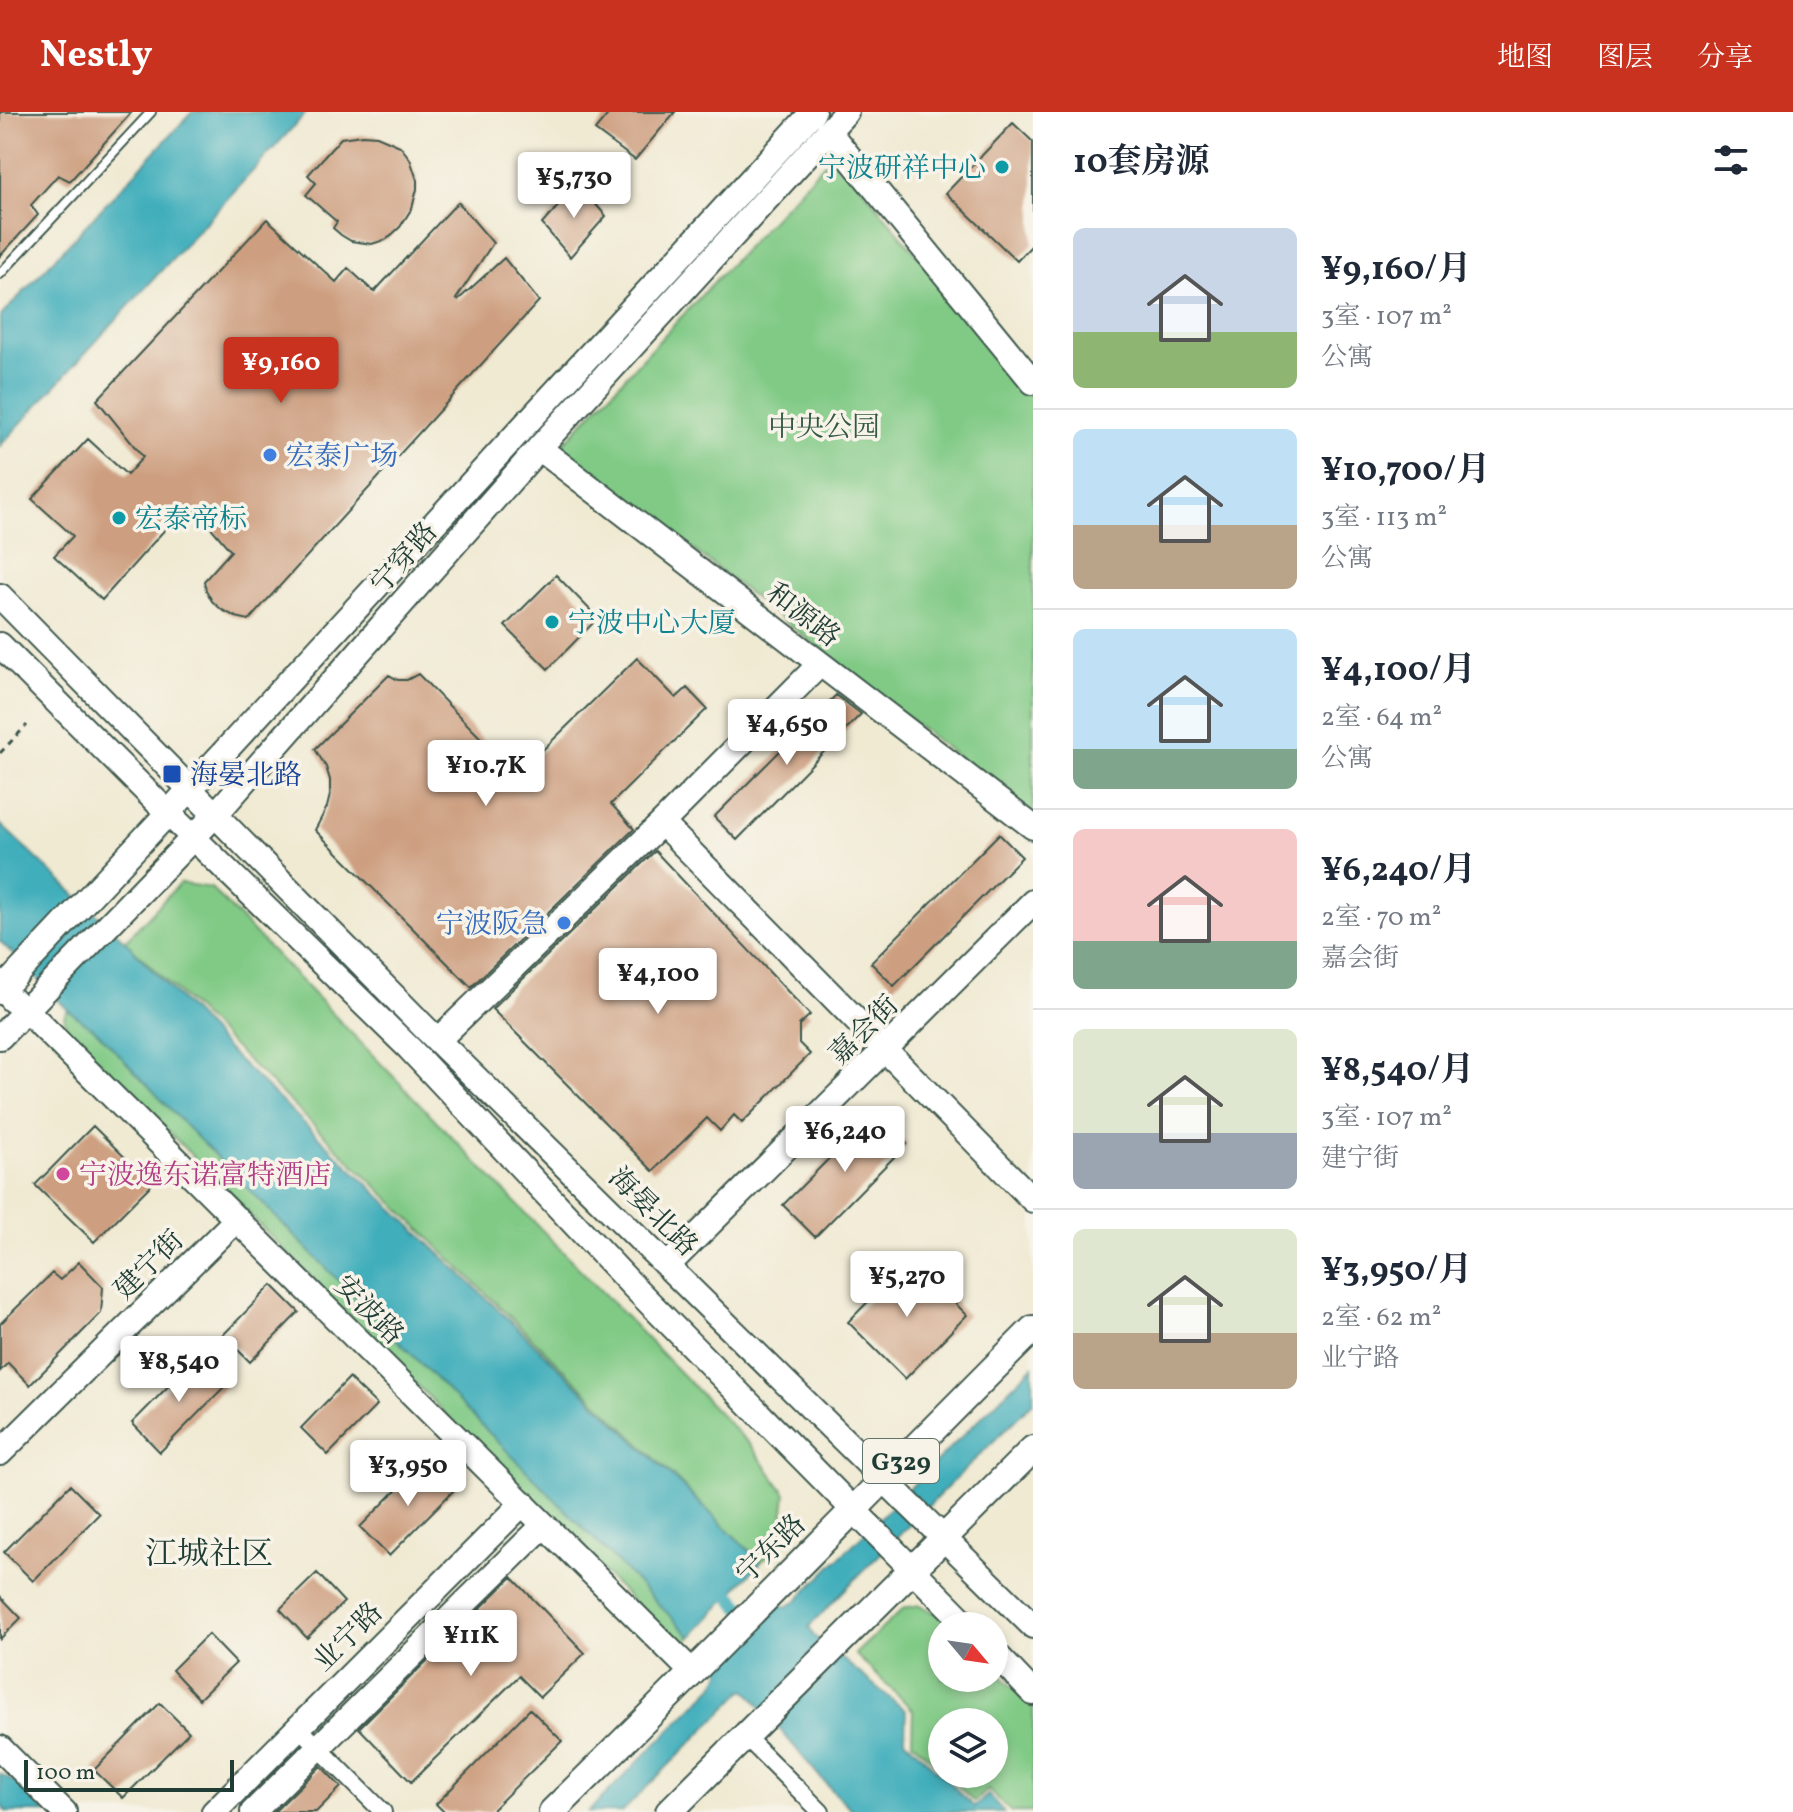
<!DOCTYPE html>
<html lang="zh">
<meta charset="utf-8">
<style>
body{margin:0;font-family:Vollkorn,"Noto Serif SC",serif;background:#f2f2f3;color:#1f2937;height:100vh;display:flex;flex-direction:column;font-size:30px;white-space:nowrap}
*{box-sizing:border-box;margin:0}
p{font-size:26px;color:#747a83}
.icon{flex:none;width:44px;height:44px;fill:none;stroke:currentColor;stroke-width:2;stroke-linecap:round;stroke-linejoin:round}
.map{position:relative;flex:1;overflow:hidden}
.panel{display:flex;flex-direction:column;background:#fff;width:760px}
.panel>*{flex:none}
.needle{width:52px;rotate:119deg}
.buttons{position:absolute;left:928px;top:1500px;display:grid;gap:16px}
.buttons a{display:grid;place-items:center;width:80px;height:80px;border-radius:50%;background:#fff;box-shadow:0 4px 12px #0003;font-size:40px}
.scale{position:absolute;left:24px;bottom:20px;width:210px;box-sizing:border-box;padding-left:8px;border:4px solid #1f3d34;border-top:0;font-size:22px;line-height:28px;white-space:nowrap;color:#1f3d34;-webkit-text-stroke:6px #f7f3e8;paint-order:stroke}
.price{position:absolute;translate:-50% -68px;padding:0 18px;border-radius:8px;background:#fff;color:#222;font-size:26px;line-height:52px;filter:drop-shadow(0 2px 4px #0008)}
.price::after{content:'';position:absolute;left:50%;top:48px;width:24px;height:18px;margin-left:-12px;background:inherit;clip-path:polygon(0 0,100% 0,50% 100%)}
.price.active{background:#c8321e;color:#fff}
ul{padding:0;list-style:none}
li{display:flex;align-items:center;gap:24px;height:200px;padding:0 40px}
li+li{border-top:2px solid #e0e1e3}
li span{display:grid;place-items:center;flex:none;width:224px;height:160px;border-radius:12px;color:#555}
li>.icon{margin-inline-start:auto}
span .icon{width:96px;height:96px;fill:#fffc;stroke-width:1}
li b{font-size:34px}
h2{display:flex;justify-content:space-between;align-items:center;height:96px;padding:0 40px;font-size:34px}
header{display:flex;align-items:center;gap:48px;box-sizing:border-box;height:112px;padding:0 40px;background:#c8321e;color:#fff}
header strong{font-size:38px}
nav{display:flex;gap:44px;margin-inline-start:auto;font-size:28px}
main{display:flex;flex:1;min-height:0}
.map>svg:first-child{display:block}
.green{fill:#81ca86;stroke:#50845d;stroke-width:2}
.water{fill:#3faebb;stroke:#2f7678;stroke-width:2}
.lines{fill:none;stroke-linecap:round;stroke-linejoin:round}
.canal{stroke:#3faebb;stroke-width:14}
.building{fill:#cd9f80}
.lane-casing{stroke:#3e574c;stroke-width:12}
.street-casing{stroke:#3e574c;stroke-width:20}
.secondary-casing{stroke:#3e574c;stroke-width:28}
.primary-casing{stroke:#3e574c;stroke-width:30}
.path{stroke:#3e574c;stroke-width:3;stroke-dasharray:6 6;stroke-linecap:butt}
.lane{stroke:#fff;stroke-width:8}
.street{stroke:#fff;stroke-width:16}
.secondary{stroke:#fff;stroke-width:24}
.primary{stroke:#fff;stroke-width:26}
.culture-dot{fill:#0f9aa8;stroke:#f7f3e8;stroke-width:3}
.shop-dot{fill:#3f7fe0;stroke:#f7f3e8;stroke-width:3}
.transit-dot{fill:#1a4fb4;stroke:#f7f3e8;stroke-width:3}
.hotel-dot{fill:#d1479c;stroke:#f7f3e8;stroke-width:3}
.labels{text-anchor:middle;stroke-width:7;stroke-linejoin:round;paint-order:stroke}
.shield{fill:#f7f3e8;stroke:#60746a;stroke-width:2}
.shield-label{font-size:26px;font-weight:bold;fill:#1f3d34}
.culture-label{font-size:28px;fill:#0d838f;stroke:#f7f3e8;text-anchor:start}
.park-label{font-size:28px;fill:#335944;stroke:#f7f3e8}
.shop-label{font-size:28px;fill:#366cbe;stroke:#f7f3e8;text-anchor:start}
.street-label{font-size:28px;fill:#1f3d34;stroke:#f7f3e8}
.transit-label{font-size:28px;fill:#164399;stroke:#f7f3e8;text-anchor:start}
.hotel-label{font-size:28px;fill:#b23c85;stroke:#f7f3e8;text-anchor:start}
.quarter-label{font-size:32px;fill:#1f3d34;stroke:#f7f3e8}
</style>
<header>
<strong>Nestly</strong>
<nav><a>地图</a><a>图层</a><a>分享</a></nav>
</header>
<main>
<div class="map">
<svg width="1033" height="1700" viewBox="0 0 1033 1700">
<rect width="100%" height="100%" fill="#f7f3e8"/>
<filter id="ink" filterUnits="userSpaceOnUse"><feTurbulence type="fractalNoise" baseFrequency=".0125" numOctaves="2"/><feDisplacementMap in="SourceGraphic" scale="16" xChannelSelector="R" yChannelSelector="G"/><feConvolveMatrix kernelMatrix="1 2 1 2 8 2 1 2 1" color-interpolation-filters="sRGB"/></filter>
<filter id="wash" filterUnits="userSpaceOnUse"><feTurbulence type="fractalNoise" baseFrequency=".006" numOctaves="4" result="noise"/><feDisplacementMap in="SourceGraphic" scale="32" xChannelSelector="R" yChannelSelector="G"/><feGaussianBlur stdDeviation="1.8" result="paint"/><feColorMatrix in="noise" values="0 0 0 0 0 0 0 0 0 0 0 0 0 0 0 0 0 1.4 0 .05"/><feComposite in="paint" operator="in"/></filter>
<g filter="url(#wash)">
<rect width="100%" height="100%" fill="#f0ead3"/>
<path class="green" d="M834,41L1033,286V704L561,334Z
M180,771L211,776L751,1334L786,1382L780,1433L761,1450L125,829Z
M68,898L97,919L187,1015L691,1525L679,1536L379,1235L67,916L64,904Z
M920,1493L937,1502L951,1514H942V1566H994V1557L1033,1596V1700H1012L988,1678L974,1690L946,1662H994V1610H942V1658L912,1629L913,1598L855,1542L904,1496Z"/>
<path class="water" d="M192,0H307L0,334V205Z
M0,712L125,829L228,938L761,1450L691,1525L187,1015L97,919L68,898L0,829Z
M1033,1254V1290L859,1463L809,1515L813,1523L906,1599L905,1627L974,1695L988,1683L1004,1700H854L825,1671L751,1583L747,1579H743L622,1700H588L714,1574L721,1561L720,1551L780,1492L786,1495L794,1491Z
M0,1661L17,1672L46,1700H7L0,1693Z"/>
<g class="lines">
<path class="canal" d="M718,1470L752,1508"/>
</g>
<g id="blocks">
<path class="building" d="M0,0H132L70,69L58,63L31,93L38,103L0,144Z
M610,0H675L635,48L595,18Z
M1013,11L1033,30V132L1017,149L946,81Z
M362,23L377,24L400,34L410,47L417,68V77L412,96L400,115L387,127L372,132L351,129L341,123L333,116L337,110L306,83L316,71L308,63L341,26Z
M578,72L606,104L570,145L542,112Z
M458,90L493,131L456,187L458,188L504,146L539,189L249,508L236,505L222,498L212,489L206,478L204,469L231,439L196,398L190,404L184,396L102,488L54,444L73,424L32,387L88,327L127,363L143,345L97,288L267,107L336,170L348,156L374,180Z
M556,463L598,506L548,557L505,514Z
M637,546L676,586L687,576L707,597L611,692L634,717L471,875L315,718L327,695L330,683V668L326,655L315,637L389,563L398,568H407L418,562L517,663Z
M836,583L861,602L737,728L714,705Z
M999,722L1022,745L894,874L871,851Z
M655,739L810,903L799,913V931L810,942L742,1011L734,1003L720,1019L707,1006L653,1059L492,897Z
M875,1000L907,1032L815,1125L783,1093Z
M93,1014L152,1072L94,1130L35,1073Z
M910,1147L967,1203L905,1267L848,1210Z
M79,1150L103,1175L101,1201L30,1273L8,1251L0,1259V1212L52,1161L60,1168Z
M272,1173L299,1200L250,1250L223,1223Z
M198,1244L226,1273L160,1340L132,1311Z
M349,1266L377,1293L328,1343L301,1316Z
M426,1348L455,1377L389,1444L360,1415Z
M70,1373L99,1402L33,1469L4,1440Z
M317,1461L344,1490L307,1526L280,1497Z
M512,1465L585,1541L540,1585L519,1564L411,1670L359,1616Z
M0,1484L21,1506L0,1527Z
M208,1522L236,1551L199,1587L172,1558Z
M160,1591L189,1620L123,1686L94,1658Z
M530,1597L562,1629L490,1700H444L436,1692Z
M321,1654L341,1675L316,1700H274Z"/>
</g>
</g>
<g filter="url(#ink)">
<use href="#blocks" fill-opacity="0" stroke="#3e574c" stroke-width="2"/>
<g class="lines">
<defs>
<path id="lane" d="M0,162L151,0"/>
<path id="street" d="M299,1616L383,1700
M745,1624L821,1700"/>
<path id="secondary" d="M828,19L1033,270
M539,336L1033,715
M0,484L425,916L1033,1514
M0,533L168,701L409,936L631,1172L968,1514
M662,711L1033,1088
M0,880L168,701L813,0
M12,888L25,897L693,1561
M0,925L215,703L539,336L846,0
M438,928L662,711L820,552
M667,1154L1033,790
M0,1341L237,1107
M994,1540L1033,1581
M0,1636L64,1700
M214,1700L523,1391
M253,1700L544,1413"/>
<path id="primary" d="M552,1700C714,1541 872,1378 1033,1217
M669,1700L1033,1337"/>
</defs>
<use href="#lane" class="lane-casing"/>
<use href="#street" class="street-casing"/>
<use href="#secondary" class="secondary-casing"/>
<use href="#primary" class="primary-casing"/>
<path class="path" d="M0,641L27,613"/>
<use href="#lane" class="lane"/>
<use href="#street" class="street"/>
<use href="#secondary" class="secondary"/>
<use href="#primary" class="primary"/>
</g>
</g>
<g class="culture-dot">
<circle cx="1002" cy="55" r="8"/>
<circle cx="119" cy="406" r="8"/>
<circle cx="552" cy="510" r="8"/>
</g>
<g class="shop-dot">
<circle cx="270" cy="343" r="8"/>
<circle cx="564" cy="811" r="8"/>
</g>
<rect class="transit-dot" x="162" y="652" width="20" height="20" rx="4"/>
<circle class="hotel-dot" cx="63" cy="1062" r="8"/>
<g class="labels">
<rect class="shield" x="863" y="1327" width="76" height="44" rx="6"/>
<g class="shield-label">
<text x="901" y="1358">G329</text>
</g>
<g class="culture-label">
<text x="986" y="65" text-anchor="end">宁波研祥中心</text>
<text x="135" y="416">宏泰帝标</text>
<text x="568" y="520">宁波中心大厦</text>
</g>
<g class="park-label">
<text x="824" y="324">中央公园</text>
</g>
<g class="shop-label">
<text x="286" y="353">宏泰广场</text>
<text x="548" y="821" text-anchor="end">宁波阪急</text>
</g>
<g class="street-label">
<text transform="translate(403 445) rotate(-49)" y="10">宁穿路</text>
<text transform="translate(804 502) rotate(38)" y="10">和源路</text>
<text transform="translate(863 917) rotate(-45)" y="10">嘉会街</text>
<text transform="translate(654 1099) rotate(45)" y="10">海晏北路</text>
<text transform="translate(148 1152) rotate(-45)" y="10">建宁街</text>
<text transform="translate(370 1197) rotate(45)" y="10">安波路</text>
<text transform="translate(770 1436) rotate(-45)" y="10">宁东路</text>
<text transform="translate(347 1524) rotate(-45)" y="10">业宁路</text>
</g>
<g class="transit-label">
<text x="190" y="672">海晏北路</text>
</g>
<g class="hotel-label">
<text x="79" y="1072">宁波逸东诺富特酒店</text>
</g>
<g class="quarter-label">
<text x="209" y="1452">江城社区</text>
</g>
</g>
</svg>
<div class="buttons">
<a><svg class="needle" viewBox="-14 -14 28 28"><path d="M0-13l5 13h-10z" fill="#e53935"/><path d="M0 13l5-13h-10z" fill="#747a83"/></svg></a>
<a><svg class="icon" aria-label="layers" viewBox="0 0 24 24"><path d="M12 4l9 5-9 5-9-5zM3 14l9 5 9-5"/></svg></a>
</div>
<div class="scale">100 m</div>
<b class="price" style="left:574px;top:108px">¥5,730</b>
<b class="price active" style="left:281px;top:293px">¥9,160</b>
<b class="price" style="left:787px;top:655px">¥4,650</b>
<b class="price" style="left:486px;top:696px">¥10.7K</b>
<b class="price" style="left:658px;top:904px">¥4,100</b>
<b class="price" style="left:845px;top:1062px">¥6,240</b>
<b class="price" style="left:907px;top:1207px">¥5,270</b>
<b class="price" style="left:179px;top:1292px">¥8,540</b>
<b class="price" style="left:408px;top:1396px">¥3,950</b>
<b class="price" style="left:471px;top:1566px">¥11K</b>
</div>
<section class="panel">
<h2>10套房源<svg class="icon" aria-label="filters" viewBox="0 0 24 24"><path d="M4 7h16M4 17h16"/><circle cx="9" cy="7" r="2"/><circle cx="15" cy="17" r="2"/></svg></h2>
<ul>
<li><span style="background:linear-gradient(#c9d6e8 65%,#8fb573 0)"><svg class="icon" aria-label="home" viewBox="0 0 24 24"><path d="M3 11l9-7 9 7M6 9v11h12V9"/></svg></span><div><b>¥9,160/月</b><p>3室 · 107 m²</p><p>公寓</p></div></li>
<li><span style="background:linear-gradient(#bfe0f5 60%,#b9a48a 0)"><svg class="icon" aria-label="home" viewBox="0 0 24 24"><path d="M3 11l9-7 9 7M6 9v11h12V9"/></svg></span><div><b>¥10,700/月</b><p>3室 · 113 m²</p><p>公寓</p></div></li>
<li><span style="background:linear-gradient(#bfe0f5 75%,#7fa58c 0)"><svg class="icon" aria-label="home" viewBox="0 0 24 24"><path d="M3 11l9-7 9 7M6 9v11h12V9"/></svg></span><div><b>¥4,100/月</b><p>2室 · 64 m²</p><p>公寓</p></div></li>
<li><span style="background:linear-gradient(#f6c9c9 70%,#7fa58c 0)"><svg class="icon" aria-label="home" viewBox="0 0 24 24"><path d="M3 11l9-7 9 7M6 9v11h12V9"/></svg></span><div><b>¥6,240/月</b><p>2室 · 70 m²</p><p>嘉会街</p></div></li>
<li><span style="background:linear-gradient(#dfe7d0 65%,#9aa5b1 0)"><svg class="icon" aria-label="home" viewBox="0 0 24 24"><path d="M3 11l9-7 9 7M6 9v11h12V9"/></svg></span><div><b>¥8,540/月</b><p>3室 · 107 m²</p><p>建宁街</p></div></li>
<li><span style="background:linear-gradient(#dfe7d0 65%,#b9a48a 0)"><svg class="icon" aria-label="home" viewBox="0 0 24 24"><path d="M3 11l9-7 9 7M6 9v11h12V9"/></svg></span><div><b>¥3,950/月</b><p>2室 · 62 m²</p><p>业宁路</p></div></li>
</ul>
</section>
</main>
